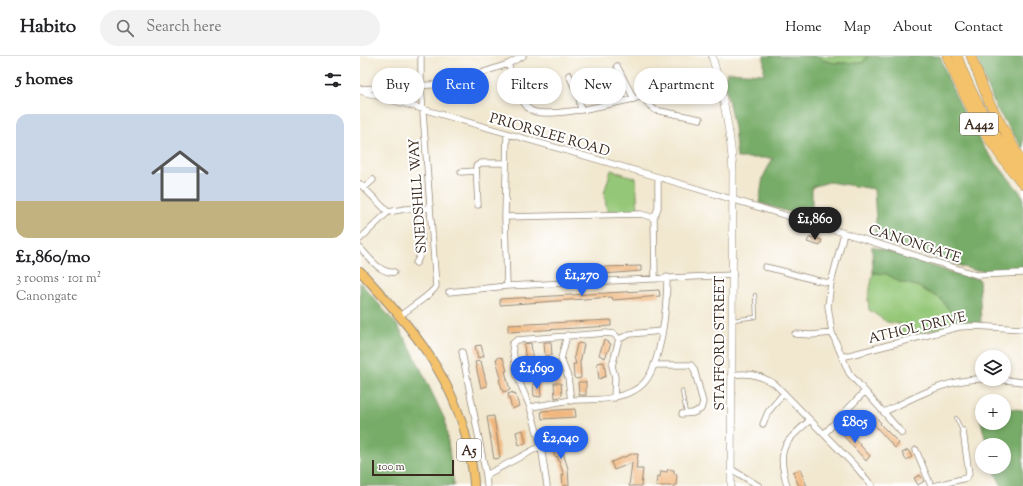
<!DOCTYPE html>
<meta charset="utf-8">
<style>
body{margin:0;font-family:"Sorts Mill Goudy",serif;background:#f2f2f2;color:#202124;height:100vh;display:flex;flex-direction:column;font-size:15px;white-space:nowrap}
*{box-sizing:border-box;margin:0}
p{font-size:13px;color:#757577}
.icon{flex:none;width:22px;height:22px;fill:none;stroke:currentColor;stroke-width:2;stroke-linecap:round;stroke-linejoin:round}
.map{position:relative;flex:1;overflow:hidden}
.side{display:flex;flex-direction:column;background:#fff;width:360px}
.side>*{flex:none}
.top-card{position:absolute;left:12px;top:12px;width:380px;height:36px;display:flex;gap:8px}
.controls{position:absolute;left:615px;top:294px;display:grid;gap:8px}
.controls a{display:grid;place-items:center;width:36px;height:36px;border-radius:50%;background:#fff;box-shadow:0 2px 6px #0003;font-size:20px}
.scale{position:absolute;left:12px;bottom:10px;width:82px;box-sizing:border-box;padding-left:4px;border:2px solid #3b2a1e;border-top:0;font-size:11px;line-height:14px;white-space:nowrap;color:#3b2a1e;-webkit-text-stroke:3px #fff;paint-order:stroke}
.price{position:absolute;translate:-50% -34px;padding:0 9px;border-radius:14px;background:#2563eb;color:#fff;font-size:13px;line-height:26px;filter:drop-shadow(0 1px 2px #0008)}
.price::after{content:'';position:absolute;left:50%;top:24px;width:12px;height:9px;margin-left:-6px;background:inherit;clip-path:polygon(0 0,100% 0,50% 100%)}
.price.on{background:#222;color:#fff}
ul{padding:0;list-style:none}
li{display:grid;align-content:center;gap:8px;height:212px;padding:0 16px}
li span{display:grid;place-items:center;height:124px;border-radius:12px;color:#555}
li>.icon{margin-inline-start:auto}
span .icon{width:72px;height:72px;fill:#fffc;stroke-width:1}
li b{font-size:17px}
h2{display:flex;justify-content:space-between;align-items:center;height:48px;padding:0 16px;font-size:17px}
.chip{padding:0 14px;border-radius:18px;background:#fff;box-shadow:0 2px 6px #0003;font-size:14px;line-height:36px}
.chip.on{background:#2563eb;color:#fff}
header{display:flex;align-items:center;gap:24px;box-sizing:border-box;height:56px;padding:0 20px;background:#fff;border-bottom:1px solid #e0e0e0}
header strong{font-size:19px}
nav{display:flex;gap:22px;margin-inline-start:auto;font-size:14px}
.search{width:280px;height:36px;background:#f2f2f2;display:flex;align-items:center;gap:10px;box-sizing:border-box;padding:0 14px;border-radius:22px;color:#757577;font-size:15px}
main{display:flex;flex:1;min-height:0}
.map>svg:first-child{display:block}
.green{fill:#94c777;stroke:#68784a}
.forest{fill:#77ac68;stroke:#596b43}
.building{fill:#f1b77e}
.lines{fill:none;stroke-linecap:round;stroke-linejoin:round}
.service-casing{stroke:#968977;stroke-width:4}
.minor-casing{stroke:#968977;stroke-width:7}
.tertiary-casing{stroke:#968977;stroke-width:8}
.primary-casing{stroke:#968977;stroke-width:10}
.trunk-casing{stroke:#968977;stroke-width:10}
.service{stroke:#fff;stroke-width:2.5}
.minor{stroke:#fff;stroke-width:5.5}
.tertiary{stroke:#fff;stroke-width:7}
.primary{stroke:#f4c26a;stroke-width:8}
.trunk{stroke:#f4c26a;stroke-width:9}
.labels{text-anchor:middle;stroke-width:4;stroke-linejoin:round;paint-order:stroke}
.shield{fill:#fff;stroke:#766a62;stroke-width:1}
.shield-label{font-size:13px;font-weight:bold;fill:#3b2a1e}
.street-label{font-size:14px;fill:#3b2a1e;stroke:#fff}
</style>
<header>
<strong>Habito</strong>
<div class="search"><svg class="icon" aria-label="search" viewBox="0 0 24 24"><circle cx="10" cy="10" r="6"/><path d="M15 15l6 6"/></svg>Search here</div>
<nav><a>Home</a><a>Map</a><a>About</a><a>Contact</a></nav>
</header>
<main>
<section class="side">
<h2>5 homes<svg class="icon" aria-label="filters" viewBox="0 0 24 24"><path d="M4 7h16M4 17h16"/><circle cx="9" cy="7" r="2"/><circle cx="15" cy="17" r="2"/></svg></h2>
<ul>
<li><span style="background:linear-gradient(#c9d6e8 70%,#c2b280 0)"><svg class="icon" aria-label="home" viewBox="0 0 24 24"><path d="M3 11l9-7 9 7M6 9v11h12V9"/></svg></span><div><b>£1,860/mo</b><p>3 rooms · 101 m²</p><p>Canongate</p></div></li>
</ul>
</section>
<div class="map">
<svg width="663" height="430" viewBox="0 0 663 430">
<rect width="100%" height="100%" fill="#fff"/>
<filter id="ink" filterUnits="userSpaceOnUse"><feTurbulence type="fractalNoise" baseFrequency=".025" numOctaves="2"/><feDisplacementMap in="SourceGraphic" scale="8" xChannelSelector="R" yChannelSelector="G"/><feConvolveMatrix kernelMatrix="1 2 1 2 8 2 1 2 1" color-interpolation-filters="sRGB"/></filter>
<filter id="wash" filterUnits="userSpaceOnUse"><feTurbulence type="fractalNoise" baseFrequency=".012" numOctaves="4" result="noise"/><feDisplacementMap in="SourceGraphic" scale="16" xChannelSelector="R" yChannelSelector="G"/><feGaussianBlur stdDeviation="0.9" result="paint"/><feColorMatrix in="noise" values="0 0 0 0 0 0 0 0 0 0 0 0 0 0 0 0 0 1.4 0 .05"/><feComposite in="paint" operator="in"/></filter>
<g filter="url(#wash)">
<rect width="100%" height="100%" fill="#f2e8d0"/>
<path class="green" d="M460,0H507L503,7H475L461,4Z
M251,114L276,122L278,155H247L244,137Z
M513,217L527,218L540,226L557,230L581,243L599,267L543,282L540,268L527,266L509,254L508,243Z"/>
<path class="forest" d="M404,0H460L462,4L475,7H503L507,0H580L589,25L605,59L624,92L663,140V213L637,215L613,214L514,182L516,165L514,133L469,126L452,131V163L399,147L403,121L413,102H377L374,71L364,25L367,16L404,18Z
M616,0H663V93L636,52Z
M512,190L602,220L619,223L621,267H599L581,243L557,230L540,226L527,218L513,217Z
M0,226L37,269L54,299L85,364L94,430H0Z
M617,350L622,351V367H644V352L663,354V430H642L632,411H644V389H627Z"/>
<g id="blocks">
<path class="building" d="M451,181L462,184L460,190L447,186L449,182H451Z
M281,210V215L244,218V211Z
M299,234L300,240L253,244L252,241L140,249V243Z
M251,264V270L148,276V269Z
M244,284L251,288L245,302L239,299Z
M184,286H191L192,299L185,300Z
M171,287L174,322H169L167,321L164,288Z
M219,287L224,288L220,307L221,322L216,323L214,321L213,308H216L214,301L217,288Z
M121,289L124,300L118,302L115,290Z
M140,301L143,302L147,315H145L150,334L143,336L139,323L141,322L136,303Z
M121,305L127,330L121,332L115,306Z
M193,305V306L195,305L200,317L194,322L188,307Z
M244,306L246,320L239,323L237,307Z
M218,326H226V339H219Z
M194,327H201L202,339L200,341L195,342Z
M173,328H180L181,341L174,340Z
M153,336V338L155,337L159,350L152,353L148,338Z
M215,353L216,361L182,363L181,355Z
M514,359L521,367L520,368L539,387L535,392L509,363Z
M134,360L140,402L134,403L127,361Z
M484,371L510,400L506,405L479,375Z
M163,374L166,387L159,389L156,376Z
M199,383L208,413L209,429L203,430L202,419H204L197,400L195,401L192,389L188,390L187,386Z
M548,394L552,401L546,404L542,397Z
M272,398H278L276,413H283L281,430H269L272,407L254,414L251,406Z
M308,413L314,414V418H317L316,430H296L297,420L300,421L301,415L307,416Z
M440,413L442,418L447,430H439L435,421L433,416Z
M560,419L564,425L558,429L554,422Z"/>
</g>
</g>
<g filter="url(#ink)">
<use href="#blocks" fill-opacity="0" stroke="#968977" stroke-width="1"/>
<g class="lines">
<defs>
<path id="service" d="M373,264L396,261L395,239
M322,335L326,357
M596,362L602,375"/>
<path id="minor" d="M148,8C153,20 160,45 169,53C178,61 209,55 221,54L219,42L209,19
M257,10L274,43
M0,33L88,28L148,8L163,0
M0,35L298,121L484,177L617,219L663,217
M283,40L289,49L295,54L340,63
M221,54L274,43L317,28L343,29L359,26
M101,116L116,115
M0,128L28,156
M4,132L13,124
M118,149L116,110L121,107H146
M145,161L281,158L294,162
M484,177L471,227L468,250L472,277L489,317L542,377
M0,183L28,156L45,153L69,152
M0,192C9,201 20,218 34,216
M56,207C65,196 60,167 59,152
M405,211C427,215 448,224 471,227
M295,223L294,162L298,152V121
M147,230L145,161L147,78
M89,236L147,230L373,219
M40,260C48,253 74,237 76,230L61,30V0
M435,278L451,279L472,277
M207,279L201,303L208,321L211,345
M259,283L254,278L246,277L157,284L152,288L157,320L170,351C184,349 198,346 212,344C226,343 242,345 255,341C265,339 276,335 283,328C302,309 307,248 307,221
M102,296L126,419L127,430
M482,301L599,271L614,270L663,273
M294,309H331L334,313L343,346L341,353L333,357L322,358
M371,319C388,316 400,319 415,328L497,412L512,430
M254,342L255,321L252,310L259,283L270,278L302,275
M524,356C551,343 578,328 608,324C625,321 645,324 663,326
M403,368L408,356L424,337
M464,378L505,335
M181,390L187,430
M556,394L571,430
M371,413L399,430
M126,419L181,390L170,351
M427,430C417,392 422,389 450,364
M574,430L606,422L609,418L603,375"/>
<path id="tertiary" d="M352,0C363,38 371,77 373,116L371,430"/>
<path id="primary" d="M0,215C50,269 98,325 110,400C112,410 114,420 114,430"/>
<path id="trunk" d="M587,0C606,47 629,90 663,128
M597,0C612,41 634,81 663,115
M611,0L628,44L663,108"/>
</defs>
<use href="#service" class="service-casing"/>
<use href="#minor" class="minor-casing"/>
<use href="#tertiary" class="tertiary-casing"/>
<use href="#primary" class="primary-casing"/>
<use href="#trunk" class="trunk-casing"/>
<use href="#service" class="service"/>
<use href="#minor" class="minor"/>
<use href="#tertiary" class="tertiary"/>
<use href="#primary" class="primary"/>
<use href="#trunk" class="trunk"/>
</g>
</g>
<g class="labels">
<g class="shield">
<rect x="600" y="57" width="38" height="22" rx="3"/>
<rect x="97" y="383" width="24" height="22" rx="3"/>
</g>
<g class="shield-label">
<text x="619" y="73">A442</text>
<text x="109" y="399">A5</text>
</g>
<g class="street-label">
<text transform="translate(190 78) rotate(16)" y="5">PRIORSLEE ROAD</text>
<text transform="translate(57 140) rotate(-94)" y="5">SNEDSHILL WAY</text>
<text transform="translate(555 187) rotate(18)" y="5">CANONGATE</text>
<text transform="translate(557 271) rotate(-13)" y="5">ATHOL DRIVE</text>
<text transform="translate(359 287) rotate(-90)" y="5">STAFFORD STREET</text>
</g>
</g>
</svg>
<div class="controls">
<a><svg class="icon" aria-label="layers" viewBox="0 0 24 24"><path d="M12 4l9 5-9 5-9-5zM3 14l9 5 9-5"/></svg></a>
<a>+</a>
<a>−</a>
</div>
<div class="scale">100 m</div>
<b class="price on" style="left:455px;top:185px">£1,860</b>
<b class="price" style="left:222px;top:241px">£1,270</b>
<b class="price" style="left:177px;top:334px">£1,690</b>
<b class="price" style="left:495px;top:388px">£805</b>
<b class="price" style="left:201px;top:404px">£2,040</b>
<div class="top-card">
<a class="chip">Buy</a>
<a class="chip on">Rent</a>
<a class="chip">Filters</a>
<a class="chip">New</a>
<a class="chip">Apartment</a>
</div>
</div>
</main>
